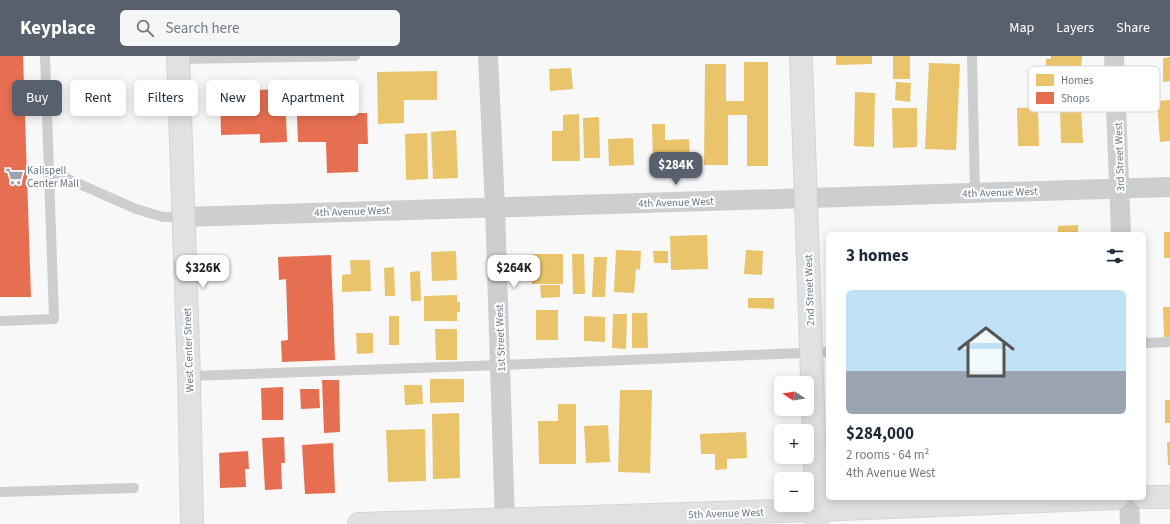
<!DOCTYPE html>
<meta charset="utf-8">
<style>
body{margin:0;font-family:"Source Sans 3",sans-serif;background:#f6f6f7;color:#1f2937;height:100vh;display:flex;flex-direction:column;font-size:15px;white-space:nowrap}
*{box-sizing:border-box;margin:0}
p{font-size:13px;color:#747a83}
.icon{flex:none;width:22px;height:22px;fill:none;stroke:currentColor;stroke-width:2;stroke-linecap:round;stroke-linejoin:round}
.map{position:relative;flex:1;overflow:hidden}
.details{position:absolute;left:826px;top:176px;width:320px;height:268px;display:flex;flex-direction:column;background:#fff;border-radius:6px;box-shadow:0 2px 10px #0003}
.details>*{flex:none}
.hud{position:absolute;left:12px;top:24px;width:380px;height:36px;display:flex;gap:8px}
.needle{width:26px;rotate:282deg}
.fabs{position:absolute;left:774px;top:320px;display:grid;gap:8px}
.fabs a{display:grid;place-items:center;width:40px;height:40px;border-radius:6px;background:#fff;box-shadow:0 2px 10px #0003;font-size:20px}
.price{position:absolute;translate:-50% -34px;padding:0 9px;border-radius:8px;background:#fff;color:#222;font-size:13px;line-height:26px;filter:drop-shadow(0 1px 2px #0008)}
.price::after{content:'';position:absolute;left:50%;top:24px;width:12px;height:9px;margin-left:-6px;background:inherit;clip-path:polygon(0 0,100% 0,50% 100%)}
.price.on{background:#57606c;color:#fff}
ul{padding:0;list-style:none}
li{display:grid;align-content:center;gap:8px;height:212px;padding:0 20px}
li+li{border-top:1px solid #e0e1e3}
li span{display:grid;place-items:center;height:124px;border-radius:6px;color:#555}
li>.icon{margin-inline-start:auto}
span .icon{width:72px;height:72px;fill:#fffc;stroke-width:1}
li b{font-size:17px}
h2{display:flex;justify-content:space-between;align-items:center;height:48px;padding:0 20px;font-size:17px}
.pill{padding:0 14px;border-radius:6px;background:#fff;box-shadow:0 2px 10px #0003;font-size:14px;line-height:36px}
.pill.on{background:#57606c;color:#fff}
header{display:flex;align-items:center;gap:24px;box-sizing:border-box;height:56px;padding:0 20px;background:#57606c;color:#fff}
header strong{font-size:19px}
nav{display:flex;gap:22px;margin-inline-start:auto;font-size:14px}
.search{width:280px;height:36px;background:#f6f6f7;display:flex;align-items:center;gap:10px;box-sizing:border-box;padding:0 14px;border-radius:6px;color:#747a83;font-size:15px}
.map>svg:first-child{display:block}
.homes{fill:#e9c46a}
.shops{fill:#e76f51}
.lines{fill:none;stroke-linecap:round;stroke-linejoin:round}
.secondary-casing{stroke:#d5d6d6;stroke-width:24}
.lane{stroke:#cdcecf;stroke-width:10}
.street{stroke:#cdcecf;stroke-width:20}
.secondary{stroke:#e0e1e2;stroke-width:22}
.labels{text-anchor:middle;stroke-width:4;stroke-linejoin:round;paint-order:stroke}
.street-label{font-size:11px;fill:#6a7785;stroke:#fff}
.poi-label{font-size:11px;fill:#6a7785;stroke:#fff;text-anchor:start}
.key{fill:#fff;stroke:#d2d6da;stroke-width:1}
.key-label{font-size:11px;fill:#6a7785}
</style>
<header>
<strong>Keyplace</strong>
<div class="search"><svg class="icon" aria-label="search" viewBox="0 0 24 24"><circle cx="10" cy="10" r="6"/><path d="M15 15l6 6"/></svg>Search here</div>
<nav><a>Map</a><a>Layers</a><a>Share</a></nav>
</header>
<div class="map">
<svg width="1170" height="468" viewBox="0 0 1170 468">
<rect width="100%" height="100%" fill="#f8f8f8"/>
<path class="homes" d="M836,0H872V8L836,9Z
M893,0H910V23H893Z
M1051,0H1082L1080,31L1070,30V38L1045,37L1046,3H1051Z
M1170,1V25L1163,26V2Z
M744,6H768V110H747V59H728V109H704L705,8H726V45H744Z
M929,7L960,8L956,94L925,93Z
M571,12L573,33L550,35L549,13Z
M437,15V44H404V67L378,68L377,16Z
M896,26L911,27L910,46L895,44Z
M855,36L875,37L874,91L854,90Z
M1170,44V85L1160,86L1157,45Z
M1081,49L1083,87H1061L1060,50Z
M1038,51L1039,90H1018L1017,52Z
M892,52H917V91L893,92Z
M579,58L580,105H552V75H563V59Z
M599,61L600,102H584L583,62Z
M652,68H665V84L689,83L690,108L669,109V112L653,113Z
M456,74L458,122L433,123L431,76Z
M427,77L428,123L406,124L405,78Z
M633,82L634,109L609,110L608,83Z
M1078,169V178H1058V170Z
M1164,176H1170V202H1164Z
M707,179L708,213L671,214L670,180Z
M616,194L641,195L640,214L636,213L634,237L614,236Z
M746,194L763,195L762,219L744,218Z
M456,195L457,224L432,225L431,196Z
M653,195H668V207H654Z
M532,198H563V228H532Z
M572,198H584L585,238H573Z
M594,201H607L605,241H592Z
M350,204H370L371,235L342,236V219L351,218Z
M394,211L395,240H385L384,212Z
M420,215L421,245H411L410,216Z
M540,229H560V241L541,242Z
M457,239V246H460V256H457V265H424V240Z
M748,242H774V253L748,252Z
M1163,251H1170V281H1164Z
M536,254H558V284H536Z
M632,257H647L648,292H632Z
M613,258H627L626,293L612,292Z
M389,260H399V289H389Z
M584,260L605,261V286L584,285Z
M435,273H457V304H436Z
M356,277H373V297L357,298Z
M430,323H464V346L430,347Z
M404,329H422L423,348L405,349Z
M620,334H652L650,417L618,416Z
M1165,344H1170V367H1165Z
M558,348H576V408H539L538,365H558Z
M459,357L460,422L433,423L432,358Z
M608,369L610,406L586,407L584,370Z
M425,373L426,425L388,426L386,374Z
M746,376L747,402L727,403V413L715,414V398H701L700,378Z
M1167,386H1170V409H1168Z"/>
<path class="shops" d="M0,0H23L31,241H0Z
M357,28V57H367L368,88H358V116L327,117L326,86H298L297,60H325V29Z
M285,33L287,86L260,87V78L221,79L220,35Z
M331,199L335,304L282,306L281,285L288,284L286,223L279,224L278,201Z
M322,324H339L340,376L324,377Z
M283,331V364H262L261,332Z
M300,333H319L320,352L301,353Z
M284,381L285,407H281L282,433L265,434L262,382Z
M333,387L335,437L305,438L302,389Z
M248,395L249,413H245L246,431L220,432L219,397Z"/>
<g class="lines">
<defs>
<path id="secondary" d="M178,0L189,320L192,468
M801,0L817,468
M1144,441H1170
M359,468L816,454L1117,442"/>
</defs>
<use href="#secondary" class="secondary-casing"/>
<path class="lane" d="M972,0L975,137
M178,3L355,0
M50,115L136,153L163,161H183
M0,265L54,263L45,0
M1144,287L1170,286
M189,320L501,309L828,296
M0,436L134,432"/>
<path class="street" d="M488,0L495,151L505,468
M1114,0L1121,178
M183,161L1170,131
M1129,442L1130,468"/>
<use href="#secondary" class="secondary"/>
</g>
<defs>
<symbol id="supermarket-bare" viewBox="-9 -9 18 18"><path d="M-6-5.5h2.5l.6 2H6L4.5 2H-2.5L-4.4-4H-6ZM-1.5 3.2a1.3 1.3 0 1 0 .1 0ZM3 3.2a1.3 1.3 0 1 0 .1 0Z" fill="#9ca4ad" stroke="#fff" stroke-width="2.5" paint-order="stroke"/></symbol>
</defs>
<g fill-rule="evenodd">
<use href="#supermarket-bare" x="2" y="108" width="25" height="25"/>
</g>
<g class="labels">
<g class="street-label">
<text transform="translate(1119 101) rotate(-92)" y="4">3rd Street West</text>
<text transform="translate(1000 136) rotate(-2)" y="4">4th Avenue West</text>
<text transform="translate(676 146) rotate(-2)" y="4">4th Avenue West</text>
<text transform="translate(352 155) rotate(-2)" y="4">4th Avenue West</text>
<text transform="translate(809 234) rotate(-92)" y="4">2nd Street West</text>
<text transform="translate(500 282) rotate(-92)" y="4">1st Street West</text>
<text transform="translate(188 294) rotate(-92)" y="4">West Center Street</text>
<text transform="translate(726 457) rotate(-2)" y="4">5th Avenue West</text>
</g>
<g class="poi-label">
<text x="27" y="118">Kalispell<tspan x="27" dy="13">Center Mall</tspan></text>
</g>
</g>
<rect x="1028" y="10" width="132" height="46" rx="6" class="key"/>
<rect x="1036" y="18" width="18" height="12" fill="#e9c46a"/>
<rect x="1036" y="36" width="18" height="12" fill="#e76f51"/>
<g class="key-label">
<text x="1061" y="28">Homes</text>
<text x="1061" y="46">Shops</text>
</g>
</svg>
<div class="fabs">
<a><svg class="needle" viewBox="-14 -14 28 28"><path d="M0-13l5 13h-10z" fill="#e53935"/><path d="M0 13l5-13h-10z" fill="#747a83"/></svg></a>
<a>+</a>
<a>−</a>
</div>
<b class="price on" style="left:676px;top:130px">$284K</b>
<b class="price" style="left:203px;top:233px">$326K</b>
<b class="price" style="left:514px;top:233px">$264K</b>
<div class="hud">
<a class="pill on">Buy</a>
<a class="pill">Rent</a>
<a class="pill">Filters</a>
<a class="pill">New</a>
<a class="pill">Apartment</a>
</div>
<section class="details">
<h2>3 homes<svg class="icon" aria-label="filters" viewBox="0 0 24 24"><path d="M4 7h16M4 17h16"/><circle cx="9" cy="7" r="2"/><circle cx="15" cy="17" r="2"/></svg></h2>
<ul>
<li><span style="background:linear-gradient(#bfe0f5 65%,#9aa5b1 0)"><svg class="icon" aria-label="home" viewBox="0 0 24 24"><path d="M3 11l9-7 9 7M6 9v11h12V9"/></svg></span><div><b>$284,000</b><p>2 rooms · 64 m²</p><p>4th Avenue West</p></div></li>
</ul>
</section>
</div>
